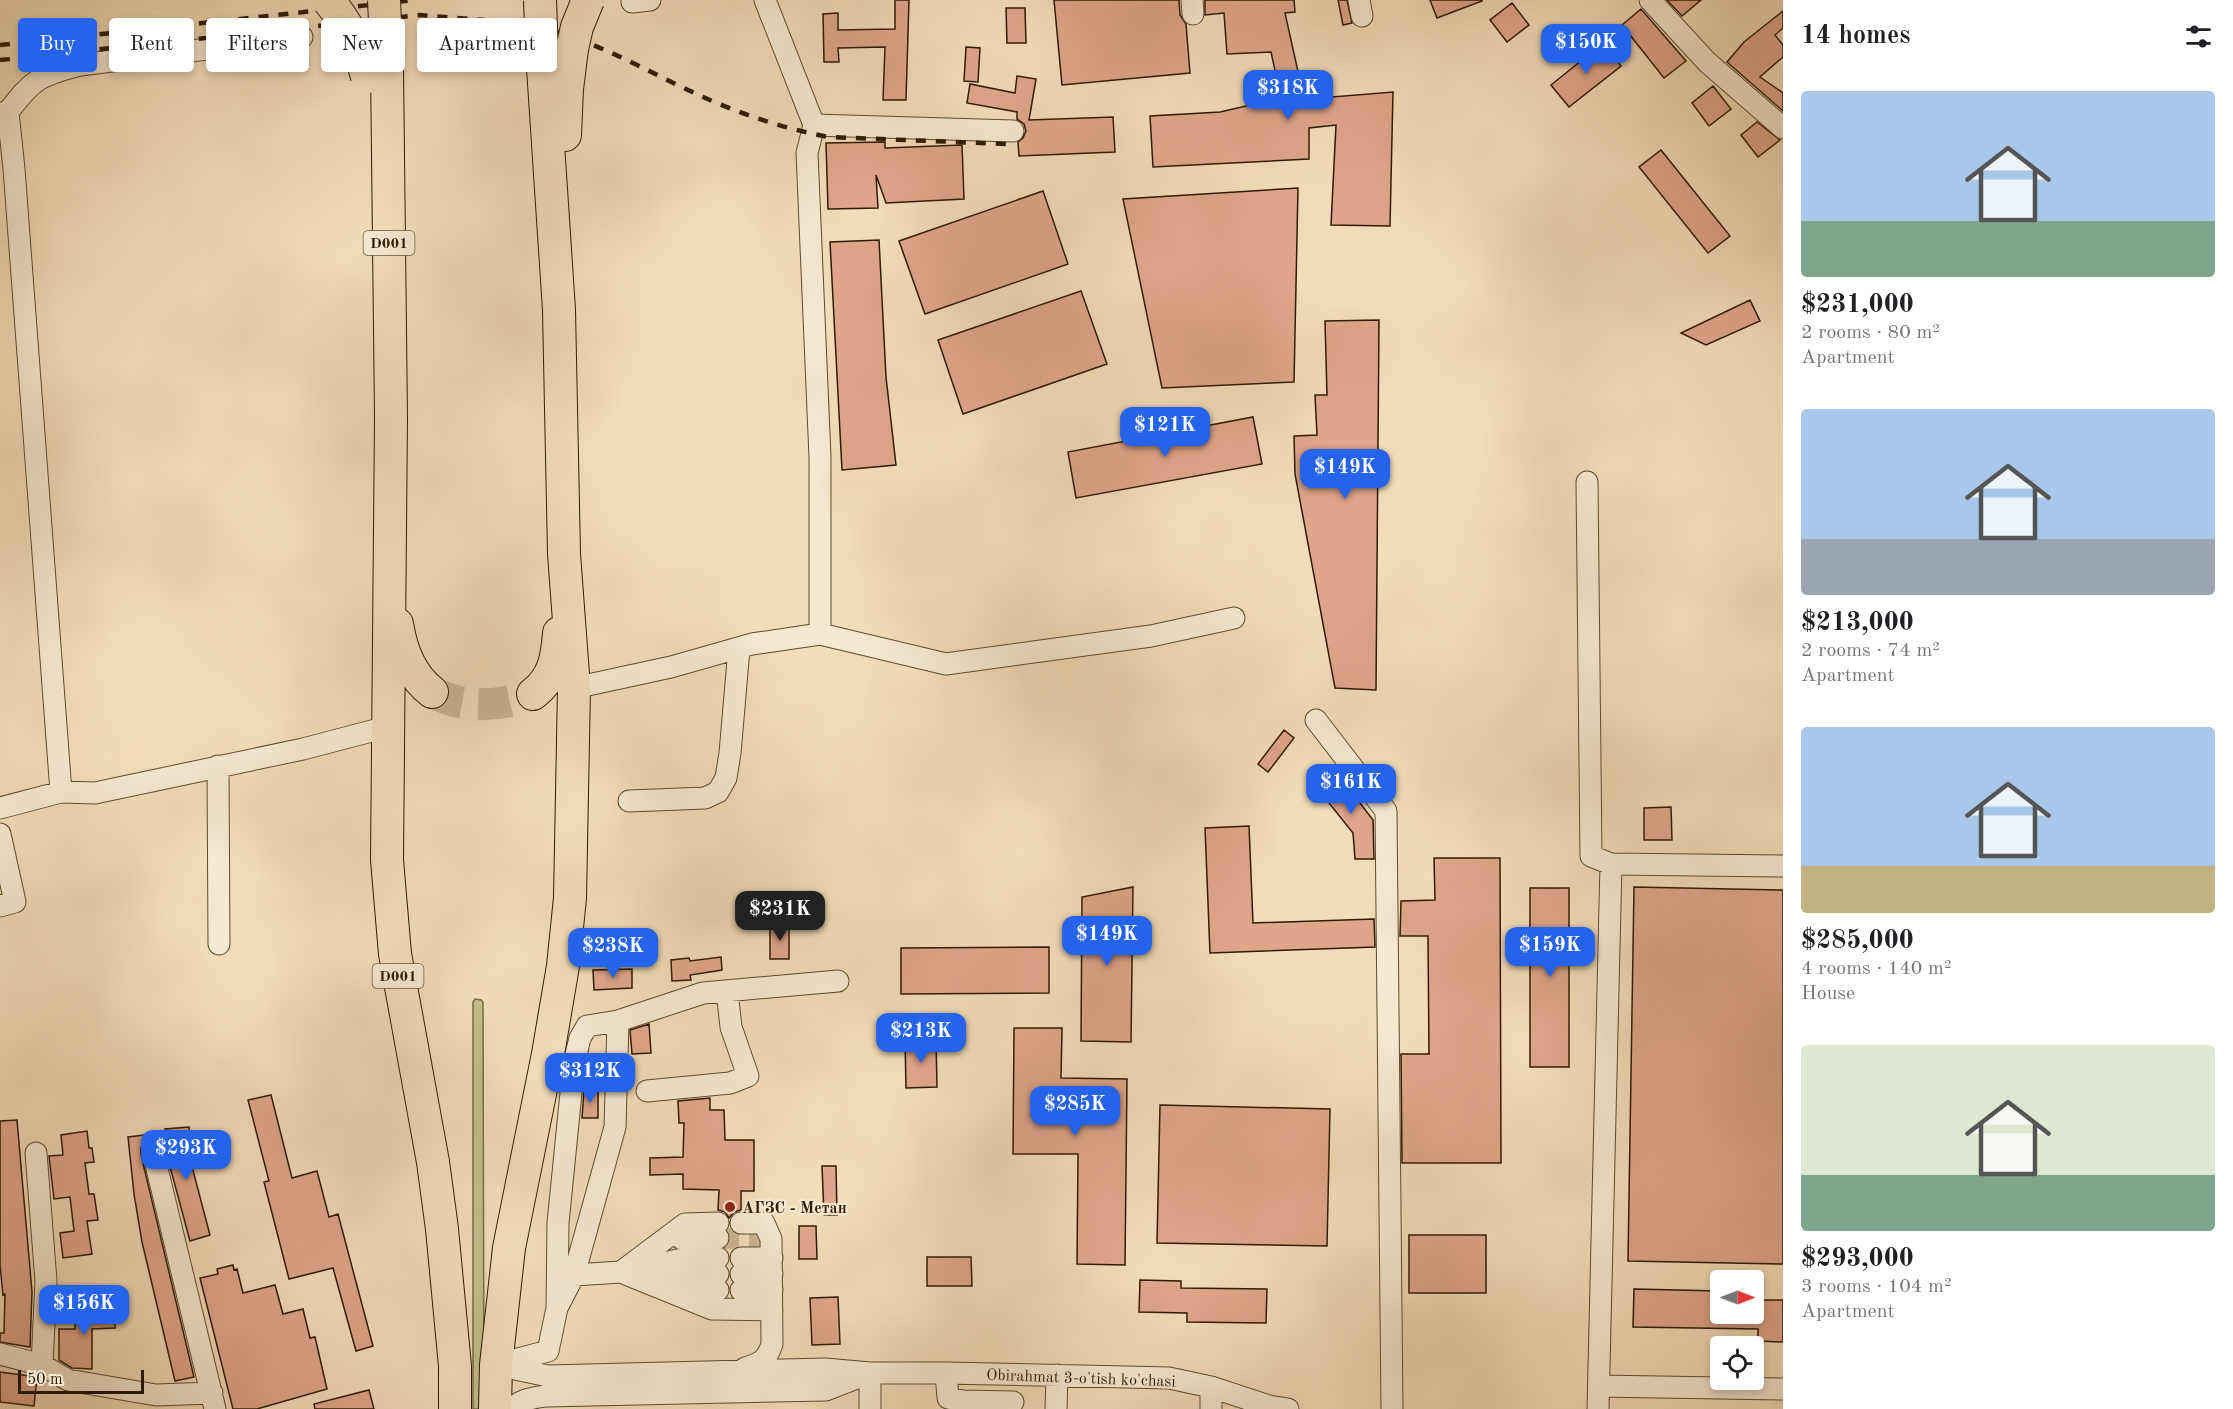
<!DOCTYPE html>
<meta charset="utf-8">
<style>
body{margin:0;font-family:"Old Standard TT",serif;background:#f6f6f6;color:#202124;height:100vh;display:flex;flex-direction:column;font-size:22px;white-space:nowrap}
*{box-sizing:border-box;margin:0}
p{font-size:20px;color:#757577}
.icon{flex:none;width:33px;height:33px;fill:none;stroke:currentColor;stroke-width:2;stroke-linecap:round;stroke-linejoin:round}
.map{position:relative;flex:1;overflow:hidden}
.details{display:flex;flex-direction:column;background:#fff;width:450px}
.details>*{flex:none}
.hud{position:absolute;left:18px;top:18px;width:570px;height:54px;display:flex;gap:12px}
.needle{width:39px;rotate:90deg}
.tools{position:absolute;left:1710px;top:1270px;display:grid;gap:12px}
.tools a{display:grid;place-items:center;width:54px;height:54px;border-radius:6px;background:#fff;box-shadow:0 3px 9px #0003;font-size:30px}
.scale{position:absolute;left:18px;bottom:15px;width:126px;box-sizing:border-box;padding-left:6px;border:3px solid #2d1b03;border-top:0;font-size:16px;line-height:21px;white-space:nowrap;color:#2d1b03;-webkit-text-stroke:4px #f7e8d2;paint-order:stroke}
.price{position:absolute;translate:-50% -51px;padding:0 14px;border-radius:12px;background:#2563eb;color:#fff;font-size:20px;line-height:39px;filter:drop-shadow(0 2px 3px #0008)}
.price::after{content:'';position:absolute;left:50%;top:36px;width:18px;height:14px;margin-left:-9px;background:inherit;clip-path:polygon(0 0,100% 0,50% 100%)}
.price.selected{background:#222;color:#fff}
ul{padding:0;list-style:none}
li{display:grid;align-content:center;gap:12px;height:318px;padding:0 18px}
li span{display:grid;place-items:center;height:186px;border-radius:6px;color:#555}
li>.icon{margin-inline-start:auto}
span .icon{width:108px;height:108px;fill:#fffc;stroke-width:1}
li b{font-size:26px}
h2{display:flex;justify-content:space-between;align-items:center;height:72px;padding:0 18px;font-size:26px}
.tag{padding:0 21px;border-radius:6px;background:#fff;box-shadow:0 3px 9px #0003;font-size:21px;line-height:54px}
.tag.selected{background:#2563eb;color:#fff}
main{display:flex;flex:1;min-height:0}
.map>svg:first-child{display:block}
.green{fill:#c2be8a;stroke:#786c46;stroke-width:1.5}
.building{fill:#e0a58b;stroke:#2d1b03;stroke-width:1.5}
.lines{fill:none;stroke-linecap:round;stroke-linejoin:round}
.minor-tunnel{stroke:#cbb595;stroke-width:21;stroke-dasharray:21 10;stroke-linecap:butt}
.highway-tunnel{stroke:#cbb595;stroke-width:32;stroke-dasharray:32 16;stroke-linecap:butt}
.minor-casing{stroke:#5e4b30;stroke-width:23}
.highway-casing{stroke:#2d1b03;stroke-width:34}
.minor{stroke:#f7e8d2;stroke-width:21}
.highway{stroke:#f3dcb9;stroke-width:32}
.rail{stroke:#2d1b03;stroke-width:4.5;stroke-dasharray:10 10;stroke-linecap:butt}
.highway-bridge-casing{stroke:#2d1b03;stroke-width:34;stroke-linecap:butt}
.highway-bridge{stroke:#f3dcb9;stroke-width:32}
.poi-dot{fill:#8f2418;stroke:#f7e8d2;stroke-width:2}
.labels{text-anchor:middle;stroke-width:4.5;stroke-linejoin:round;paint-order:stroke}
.shield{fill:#f7e8d2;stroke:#6a5841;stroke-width:1.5}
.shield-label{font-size:15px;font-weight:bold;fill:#2d1b03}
.poi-label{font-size:16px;font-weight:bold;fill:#2d1b03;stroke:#f7e8d2;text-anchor:start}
.street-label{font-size:16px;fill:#2d1b03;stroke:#f7e8d2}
</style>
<main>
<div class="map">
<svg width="1783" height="1409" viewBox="0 0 1783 1409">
<rect width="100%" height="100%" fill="#f3dcb9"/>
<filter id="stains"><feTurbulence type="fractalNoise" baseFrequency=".00333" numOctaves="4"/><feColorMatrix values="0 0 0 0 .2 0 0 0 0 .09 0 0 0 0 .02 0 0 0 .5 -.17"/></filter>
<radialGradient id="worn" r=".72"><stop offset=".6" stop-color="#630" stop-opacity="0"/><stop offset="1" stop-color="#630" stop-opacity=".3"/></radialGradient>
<path class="green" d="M475,999L481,1000L483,1002L484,1409H473V1002Z"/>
<path class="building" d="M895,0H909L906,100H883L885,47L838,48L839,62H824L823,14L838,13V30L895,29Z
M1054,0H1179L1180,15L1186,24L1190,73L1062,85Z
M1205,0H1294L1295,12L1285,13L1303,94L1332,87V97L1393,92L1390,226L1331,225L1336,125L1309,128V159L1153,167L1150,116L1220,112L1281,98L1271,52L1227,54L1224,13L1205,15Z
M1338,0H1347L1352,23L1343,25Z
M1430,0H1482V1L1437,18Z
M1667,0H1701L1682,16Z
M1512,3L1529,25L1507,42L1490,20Z
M1006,8H1025L1026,43H1007Z
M1641,9L1686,61L1664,78L1622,25Z
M1783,11V28L1775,35L1783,45V57L1760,77L1783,93V111L1727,62L1744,42Z
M1603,43L1621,66L1569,107L1551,85Z
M966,47L980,48L978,82L964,81Z
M1017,76L1036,79L1029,120L1113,117L1115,152L1019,156L1018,142L1023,138L1026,131L1024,124L1017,119V112L967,103L970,84L1015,93Z
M1713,86L1731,109L1709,126L1692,103Z
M1757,122L1780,140L1758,157L1741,135Z
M885,142V148L962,145L964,199L886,203L876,175L878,208L828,209L826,143Z
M1661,150L1730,236L1708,253L1639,167Z
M1298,188L1294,382L1162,388L1123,199Z
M1043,191L1068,264L925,314L899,241Z
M879,240L886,377L896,465L842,470L830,242Z
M1081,291L1107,364L963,414L938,340Z
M1750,300L1760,321L1706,345L1681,333Z
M1379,320L1376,690L1335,688L1295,474L1294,436L1317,435L1315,395H1327L1325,321Z
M1253,417L1262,464L1076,498L1068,452Z
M1284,730L1294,738L1268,772L1258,764Z
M1337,773L1373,820L1374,859H1355L1353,833L1317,788Z
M1671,807L1672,840H1644V808Z
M1249,826L1253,923L1374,919L1375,947L1210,953L1205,828Z
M1434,858H1500L1501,1163H1402L1401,1054H1429L1428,936H1400L1401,901L1435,900Z
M1133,887L1131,1042L1081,1041L1082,897Z
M1634,887L1783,890V1264L1628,1261Z
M1530,888H1569V1067H1530Z
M770,926H789V959H770Z
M1049,947V993L901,994V948Z
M721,957L722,970L690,975L691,980L672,981L671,960L689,958L690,961Z
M632,969V988L594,990L593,970Z
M649,1024L651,1053L632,1054L630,1030Z
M1014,1028H1062L1061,1078L1127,1079L1125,1265L1077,1264L1078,1154H1013Z
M936,1039L937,1087L906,1088L905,1040Z
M584,1090H598V1118H582Z
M271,1095L292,1178L317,1171L329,1217L338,1214L373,1346L356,1351L333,1268L289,1279L264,1182L269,1181L248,1100Z
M710,1098V1110H724L725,1140H754V1191H741V1210L734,1212L729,1218L725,1212L718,1210L719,1190L683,1189V1174L650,1175V1158L683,1157L684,1123H679L678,1101Z
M1160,1105L1330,1109L1327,1246L1157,1243Z
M17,1120L32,1292L30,1347L0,1342V1333H4L5,1294L3,1295L0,1265V1121Z
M189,1127L192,1158L190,1159L210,1235L190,1241L161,1133L166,1132L165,1129Z
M87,1131L89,1148H92L94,1162L85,1163L89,1194H94L98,1220L87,1221L92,1254L63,1258L60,1233L74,1231L70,1197L54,1199L49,1156L63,1155L61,1135Z
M144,1135L145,1142L141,1148V1155L194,1377L175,1381L142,1242L134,1194L128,1137Z
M822,1166H836L837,1215H824Z
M799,1226H816L817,1259H799Z
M1409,1235H1486V1293H1409Z
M927,1257H971L972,1286H927Z
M233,1265L234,1270L237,1269L243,1293L275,1285L283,1314L303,1309L310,1338L315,1337L327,1389L257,1409H233L200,1278L218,1274L217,1269Z
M1140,1280L1181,1281V1288L1267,1289L1266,1323L1187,1322V1313L1139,1312Z
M1634,1289L1720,1291V1314H1754V1300H1783V1342L1758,1341V1329L1633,1327Z
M838,1297L840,1344L812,1345L810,1298Z
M84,1306H115V1328L92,1329V1369L72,1368L59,1360V1329H75V1317H84Z
M0,1372L37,1377L34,1406L0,1402Z
M369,1390L374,1409H315L314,1404Z"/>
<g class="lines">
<path class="minor-tunnel" d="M718,1238L771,1239"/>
<path class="highway-tunnel" d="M432,692C464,709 499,707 533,694"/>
<defs>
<path id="minor" d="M765,0L814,125L807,153L820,457V634
M1192,0L1193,14
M1359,0L1362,16
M1650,0L1707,62L1783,128
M632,2L650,0
M8,112L14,169L61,792
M0,113L8,112C33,79 40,75 80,65L302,37
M814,125L1013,131
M1587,482L1591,856L1611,864L1783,866
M574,688L671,667L752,644L820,634L946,664L1151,636L1234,618
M1316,720L1386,811L1392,1409
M218,766L219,944
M629,801L705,798L718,792L726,778L730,753L739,649
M0,808L61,792L95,793L303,749L387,727
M0,834L15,902L0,906
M618,1021L703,993L838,981
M573,1077H615
M647,1091L730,1083L748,1076L731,1027L727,991
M153,1152L215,1409
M36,1153L46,1281L42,1365
M741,1223H764L771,1239L772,1344C767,1360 761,1363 745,1368
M682,1239L685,1238H718
M741,1258H772
M659,1264L687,1258H718
M621,1272L712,1309L772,1310
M621,1272L685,1224L718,1223
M741,1274H772
M574,1275L621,1272L718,1274
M676,1287L687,1290H718
M741,1290H772
M0,1354L42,1365L68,1380L156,1395L212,1393
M499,1364L548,1351L557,1308L558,1223L574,1063L580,1038L587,1026L618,1021L615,1127L574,1275L557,1308
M496,1365L548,1376L825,1369L870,1373H946L1169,1378L1211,1387L1269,1406L1288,1409
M870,1373V1409
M946,1373L948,1398L963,1401L1013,1402
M1599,1386L1783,1389
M511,1409C521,1399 533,1398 546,1396L826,1390L867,1374
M1056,1409L1057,1375
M1211,1409V1387
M1598,1409L1611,864"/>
<path id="highway" d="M387,67L391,418L387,860L395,954L433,1162L442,1229L455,1366V1409
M565,135L567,89L572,49
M397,624C401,649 411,676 432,692
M533,694C554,678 557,658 559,633
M495,1409L496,1365L509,1248L548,1054L563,966L570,898L574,688L564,554L559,310L542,53"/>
</defs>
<use href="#minor" class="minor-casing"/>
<use href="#highway" class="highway-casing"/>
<use href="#minor" class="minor"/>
<use href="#highway" class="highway"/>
<path class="rail" d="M0,45L415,0
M0,60L420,15C465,19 512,20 556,32C608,47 654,75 703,97C743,115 786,129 829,137L1007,144"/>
<defs>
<path id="highway-bridge" d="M328,0C347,22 360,48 367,77
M384,0L387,67
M540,0L542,53
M572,49L577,27L588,0"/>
</defs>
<use href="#highway-bridge" class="highway-bridge-casing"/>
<use href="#highway-bridge" class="highway-bridge"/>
</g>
<circle class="poi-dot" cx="730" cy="1207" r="6"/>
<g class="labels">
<g class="shield">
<rect x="363.5" y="231" width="51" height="24" rx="4.5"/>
<rect x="372.5" y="964" width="51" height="24" rx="4.5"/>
</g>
<g class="shield-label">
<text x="389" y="248">D001</text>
<text x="398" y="981">D001</text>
</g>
<g class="poi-label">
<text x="742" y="1213">АГЗС - Метан</text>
</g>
<g class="street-label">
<text transform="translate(1081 1377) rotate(2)" y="6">Obirahmat 3-o'tish ko'chasi</text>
</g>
</g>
<rect width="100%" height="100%" filter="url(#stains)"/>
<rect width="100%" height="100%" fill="url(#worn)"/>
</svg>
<div class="tools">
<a><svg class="needle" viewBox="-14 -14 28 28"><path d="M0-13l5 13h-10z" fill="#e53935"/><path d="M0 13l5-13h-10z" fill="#757577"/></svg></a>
<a><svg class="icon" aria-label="locate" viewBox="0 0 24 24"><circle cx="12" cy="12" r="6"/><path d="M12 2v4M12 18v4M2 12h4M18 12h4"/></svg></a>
</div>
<div class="scale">50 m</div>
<b class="price" style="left:1586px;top:75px">$150K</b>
<b class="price" style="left:1288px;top:121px">$318K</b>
<b class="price" style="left:1165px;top:458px">$121K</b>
<b class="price" style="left:1345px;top:500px">$149K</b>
<b class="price" style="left:1351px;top:815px">$161K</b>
<b class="price selected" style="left:780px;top:942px">$231K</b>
<b class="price" style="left:1107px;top:967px">$149K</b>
<b class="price" style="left:1550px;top:978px">$159K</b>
<b class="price" style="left:613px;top:979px">$238K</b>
<b class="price" style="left:921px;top:1064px">$213K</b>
<b class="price" style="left:590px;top:1104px">$312K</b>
<b class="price" style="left:1075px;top:1137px">$285K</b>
<b class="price" style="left:186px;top:1181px">$293K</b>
<b class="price" style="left:84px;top:1336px">$156K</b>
<div class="hud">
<a class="tag selected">Buy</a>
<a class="tag">Rent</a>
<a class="tag">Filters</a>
<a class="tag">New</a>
<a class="tag">Apartment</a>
</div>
</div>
<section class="details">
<h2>14 homes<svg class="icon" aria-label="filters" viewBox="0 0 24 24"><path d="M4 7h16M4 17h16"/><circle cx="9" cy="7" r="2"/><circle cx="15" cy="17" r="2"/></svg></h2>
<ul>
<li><span style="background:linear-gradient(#a9c7e8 70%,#7fa58c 0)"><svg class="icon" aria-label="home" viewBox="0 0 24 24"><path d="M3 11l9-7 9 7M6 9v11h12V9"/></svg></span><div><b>$231,000</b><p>2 rooms · 80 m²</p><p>Apartment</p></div></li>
<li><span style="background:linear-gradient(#a9c7e8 70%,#9aa5b1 0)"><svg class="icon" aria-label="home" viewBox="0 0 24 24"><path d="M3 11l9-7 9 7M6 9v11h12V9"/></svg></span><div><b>$213,000</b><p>2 rooms · 74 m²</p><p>Apartment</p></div></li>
<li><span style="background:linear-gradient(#a9c7e8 75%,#c2b280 0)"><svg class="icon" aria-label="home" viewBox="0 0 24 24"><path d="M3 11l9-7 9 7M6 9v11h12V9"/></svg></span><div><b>$285,000</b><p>4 rooms · 140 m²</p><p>House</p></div></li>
<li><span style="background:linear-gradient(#dfe7d0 70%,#7fa58c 0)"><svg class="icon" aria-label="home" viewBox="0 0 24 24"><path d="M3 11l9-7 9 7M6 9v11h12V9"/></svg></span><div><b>$293,000</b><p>3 rooms · 104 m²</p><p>Apartment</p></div></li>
</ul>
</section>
</main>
